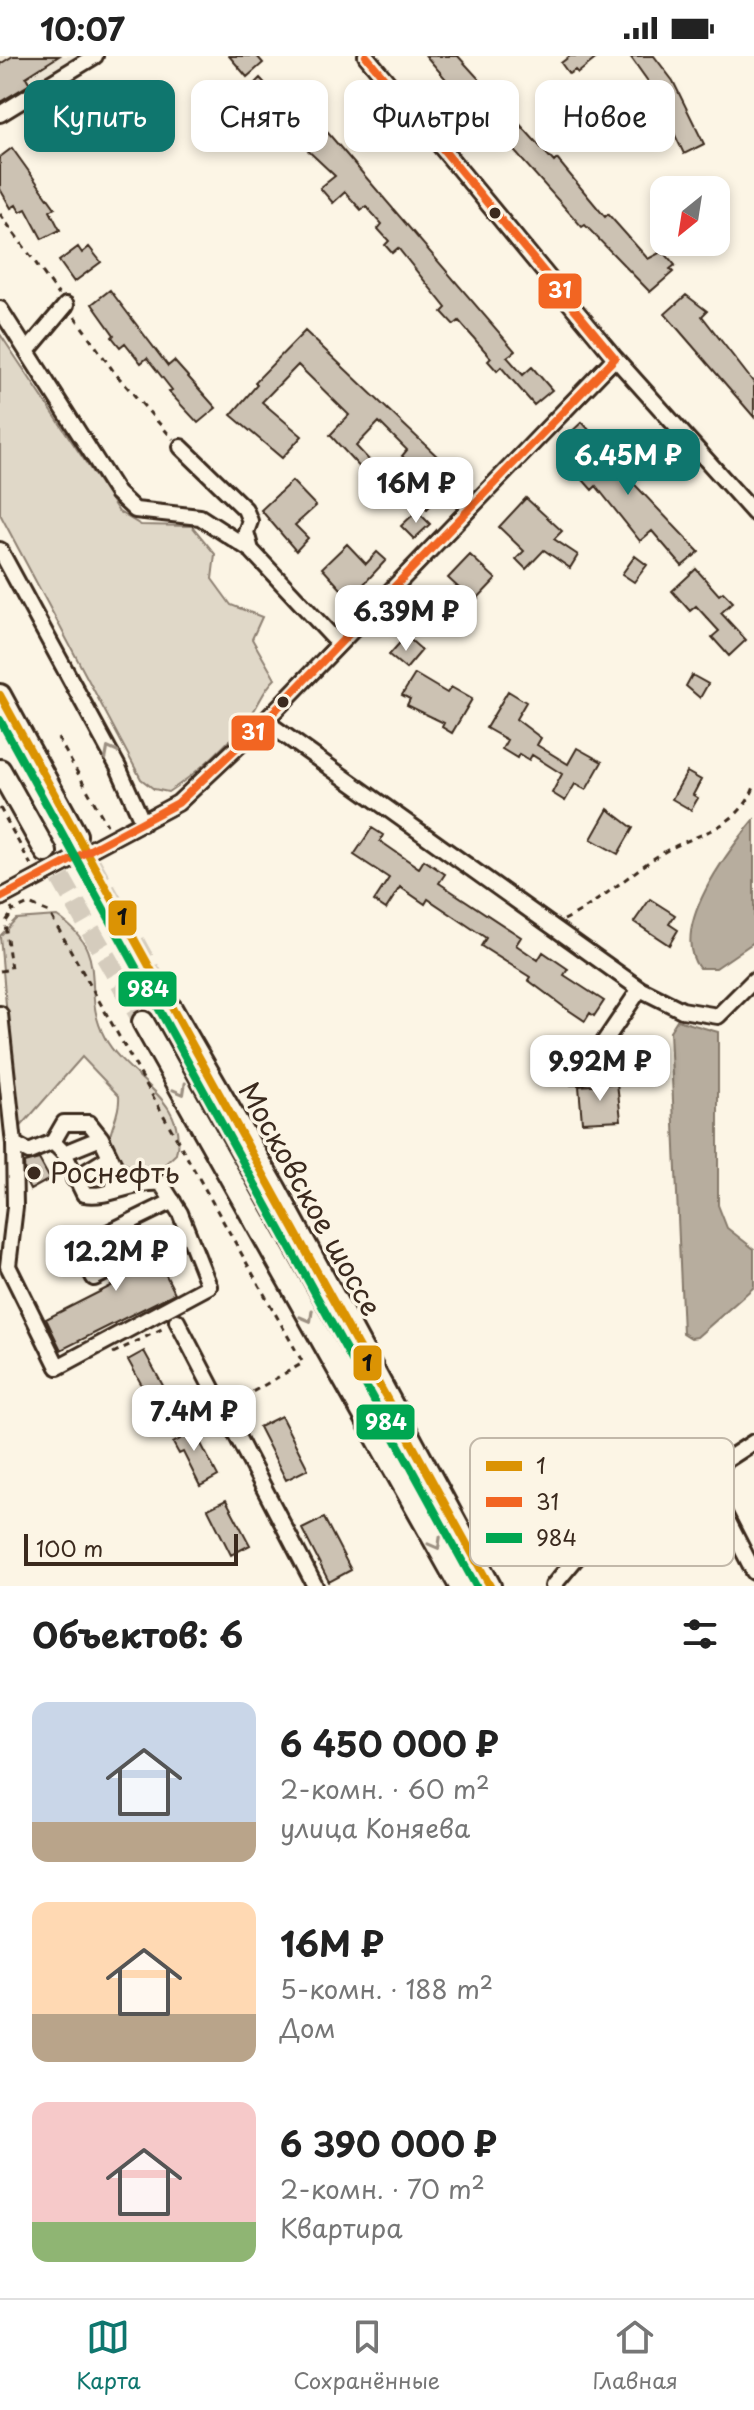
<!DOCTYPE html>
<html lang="ru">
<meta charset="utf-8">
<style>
body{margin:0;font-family:"Playpen Sans",sans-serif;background:#f2f2f2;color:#222;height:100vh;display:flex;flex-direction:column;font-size:30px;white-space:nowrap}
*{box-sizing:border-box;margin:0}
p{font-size:26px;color:#767676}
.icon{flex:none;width:44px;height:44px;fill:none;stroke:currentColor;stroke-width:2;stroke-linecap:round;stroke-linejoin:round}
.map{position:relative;height:1530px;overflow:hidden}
.side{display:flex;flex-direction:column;background:#fff;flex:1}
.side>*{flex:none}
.guide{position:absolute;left:24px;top:24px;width:706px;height:72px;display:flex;gap:16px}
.needle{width:52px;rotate:210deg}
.tools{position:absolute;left:650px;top:120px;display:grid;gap:16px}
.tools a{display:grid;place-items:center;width:80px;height:80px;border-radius:16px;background:#fff;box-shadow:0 4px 12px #0003;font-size:40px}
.scale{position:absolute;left:24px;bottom:20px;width:214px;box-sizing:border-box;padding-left:8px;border:4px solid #3b2a1e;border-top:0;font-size:22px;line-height:28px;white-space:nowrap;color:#3b2a1e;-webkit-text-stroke:6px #fcf5e5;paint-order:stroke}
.price{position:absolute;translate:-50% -68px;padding:0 18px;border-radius:16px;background:#fff;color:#222;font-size:26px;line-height:52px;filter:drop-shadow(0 2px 4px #0008)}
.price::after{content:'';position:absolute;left:50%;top:48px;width:24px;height:18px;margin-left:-12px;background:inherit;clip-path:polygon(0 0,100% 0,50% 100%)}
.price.on{background:#0f766e;color:#fff}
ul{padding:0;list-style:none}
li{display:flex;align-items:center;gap:24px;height:200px;padding:0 32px}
li span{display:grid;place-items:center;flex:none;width:224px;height:160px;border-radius:16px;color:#555}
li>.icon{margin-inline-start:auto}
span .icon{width:96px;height:96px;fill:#fffc;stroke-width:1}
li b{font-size:34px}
h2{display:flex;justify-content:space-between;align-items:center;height:96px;padding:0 32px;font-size:34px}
.pill{padding:0 28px;border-radius:16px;background:#fff;box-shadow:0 4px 12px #0003;font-size:28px;line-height:72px}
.pill.on{background:#0f766e;color:#fff}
.status{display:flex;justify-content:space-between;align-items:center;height:56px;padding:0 40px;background:#fff;direction:ltr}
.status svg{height:22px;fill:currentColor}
.tab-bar{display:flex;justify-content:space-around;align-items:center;height:112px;border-top:2px solid #e0e0e0;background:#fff;font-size:22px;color:#767676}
.tab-bar a{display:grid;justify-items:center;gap:4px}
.tab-bar .on{color:#0f766e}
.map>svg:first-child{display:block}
.built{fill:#eee6d6}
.green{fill:#e0d8c8;stroke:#8e8173;stroke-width:2}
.water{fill:#b7ad9e;stroke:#85796b;stroke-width:2}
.building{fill:#ccc2b3;stroke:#3b2a1e;stroke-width:2}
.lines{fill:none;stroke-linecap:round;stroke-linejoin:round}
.highway-tunnel{stroke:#d5ccbd;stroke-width:20;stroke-dasharray:20 10;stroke-linecap:butt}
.minor-casing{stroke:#3b2a1e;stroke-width:20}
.highway-casing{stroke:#3b2a1e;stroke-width:26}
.path{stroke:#3b2a1e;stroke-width:3;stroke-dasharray:6 6;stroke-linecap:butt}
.minor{stroke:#fcf5e5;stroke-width:14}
.highway{stroke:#fcf5e5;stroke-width:20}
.bus-1-casing{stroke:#fcf5e5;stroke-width:14}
.bus-2-casing{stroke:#fcf5e5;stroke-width:14}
.bus-3-casing{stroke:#fcf5e5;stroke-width:14}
.bus-1{stroke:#db9304;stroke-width:8}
.bus-2{stroke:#f26522;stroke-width:8}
.bus-3{stroke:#00a651;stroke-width:8}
.oneway{stroke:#9c9082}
.bus-dot{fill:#3b2a1e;stroke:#fcf5e5;stroke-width:3}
.labels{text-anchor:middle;stroke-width:7;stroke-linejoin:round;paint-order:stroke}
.poi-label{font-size:28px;fill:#3b2a1e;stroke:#fcf5e5;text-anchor:start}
.street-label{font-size:28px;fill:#3b2a1e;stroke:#fcf5e5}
.key{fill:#fcf5e5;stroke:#c2b8a9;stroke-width:2}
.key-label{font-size:22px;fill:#3b2a1e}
.line-badge{stroke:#fcf5e5;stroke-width:3}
.badge-label{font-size:22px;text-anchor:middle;font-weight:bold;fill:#fff}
.pale-badge-label{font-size:22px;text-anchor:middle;font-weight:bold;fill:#111}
</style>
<div class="status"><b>10:07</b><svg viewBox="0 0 49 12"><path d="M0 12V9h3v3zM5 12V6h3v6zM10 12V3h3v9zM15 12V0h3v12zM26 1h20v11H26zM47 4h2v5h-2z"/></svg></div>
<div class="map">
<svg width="754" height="1530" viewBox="0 0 754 1530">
<rect width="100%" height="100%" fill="#fcf5e5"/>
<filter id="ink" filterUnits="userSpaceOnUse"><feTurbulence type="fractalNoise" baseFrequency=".0125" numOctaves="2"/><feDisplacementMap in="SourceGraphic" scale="16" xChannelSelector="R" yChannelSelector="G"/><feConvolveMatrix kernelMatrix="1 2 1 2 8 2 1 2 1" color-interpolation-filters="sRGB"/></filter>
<g filter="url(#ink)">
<path class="built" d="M0,0H78L0,49Z"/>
<path class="green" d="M0,278L119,456L141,469L192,470L215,498L212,523L231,549L262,561L252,583L275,623C263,634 260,647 251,659C229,687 198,717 168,736L154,733L141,723L0,458Z
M57,860C113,898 79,934 105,982C127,1023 189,1042 176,1098L162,1111L142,1115C84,1094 122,1071 119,1040L82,1001L17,1075L0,880L16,863Z"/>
<path class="water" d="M754,764V886L716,912H699C668,872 729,794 754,764Z
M677,964L718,976V1149L727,1172L754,1193V1231L697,1281L691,1282L683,1277L670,975Z"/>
<path class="building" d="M13,0H59L26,21L30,28L0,46V8Z
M229,0H257L263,7L247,21Z
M426,0H458L554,106L557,103L605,161L608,158L648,203L663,195L675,209L670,213L673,216L650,236L585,169L582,171L501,80L498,84Z
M570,0H599L578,17L575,14L569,18L561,7Z
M630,0H654L673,25L704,88L684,98L652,31Z
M260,22L280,44L289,36L306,54L287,71L249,33Z
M322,70L515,295L507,301L523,319L532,311L552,334L534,349L501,311L497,315L488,305L491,302L459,265L454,269L442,256L446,252L398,192L392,197L385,189L389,185L378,173L382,168L366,150L361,154L345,136L333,147L320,132L335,120L301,88Z
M12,92L55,152L50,155L60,174L42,183L26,153L20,156L16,149L11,152L0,133V101Z
M78,191L82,197L89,191L101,206L74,226L59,205Z
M110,234L168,310L174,305L216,352L198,367L169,336L172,334L147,302L141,307L125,287L120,291L112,281L114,279L92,248Z
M686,239L707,255L702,260L754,327V361L665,258Z
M305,275L458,420L427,453L413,440L428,425L402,400L407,394L379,366L356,390L398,435L389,443L330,379L349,359L298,309L262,346L302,380L282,402L231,359L257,329L255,326Z
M582,366L605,392L609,389L618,399L615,402L620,409L618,411L699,496L682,510L652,475L640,485L596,430L592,434L577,417L592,404L569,378Z
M292,425L316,450L295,469L308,482L296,495L261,454Z
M526,442L562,475L554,483L578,499L570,512L544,494L526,513L516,503L524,495L499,471Z
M417,455L430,468L414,483L401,470Z
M347,488L366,508L377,496L386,504L350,543L322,512Z
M470,499L496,523L474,546L448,522Z
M635,500L647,509L634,526L622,518Z
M696,513L719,539L723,536L733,546L721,557L746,584L729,600L712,581L719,575L696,550L690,555L672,535Z
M406,580L422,594L406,613L389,599Z
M415,618L447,637L451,631L472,643L452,677L442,671L444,667L407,649L410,643L402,639Z
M692,619L708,628L700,642L686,630Z
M508,635L526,646L516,663L541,682L537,689L568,708L577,692L602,706L586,734L575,728L565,745L552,737L562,718L532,699L529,704L519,698L517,702L502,693L507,684L486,672Z
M687,716L701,724L693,739L698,742L691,754L672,743Z
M608,753L633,772L618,798L591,783Z
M372,772L383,779L380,785L419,812L424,804L445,818L439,827L521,881L516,889L538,904L543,896L568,913L564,919L604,945L594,960L590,957L585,965L564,951L528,924L530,921L481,890L486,882L428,843L425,848L400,831L386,853L374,845L389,822L354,799Z
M650,843L675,859L669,868L678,874L669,889L634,866Z
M662,994L663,1025L636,1027L634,996Z
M617,1027L621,1064L582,1066L579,1030Z
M39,1103L50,1123L30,1134L25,1124L24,1107Z
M68,1174L73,1183L68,1196L76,1202L71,1204L58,1180Z
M144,1175L175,1237L61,1294L46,1263L119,1226L120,1208L108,1204L103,1195Z
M144,1295L166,1335L150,1344L128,1304Z
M281,1360L308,1413L286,1424L259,1371Z
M188,1363L218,1420L200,1430L183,1396L179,1398L173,1387L180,1383L174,1370Z
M226,1444L250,1489L231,1499L208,1453Z
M324,1462L351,1514L329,1526L302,1473Z"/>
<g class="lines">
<path class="highway-tunnel" d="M77,781L171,952
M46,796L143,966"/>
<defs>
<path id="minor" d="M366,0L615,302L754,457
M0,58L95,0
M0,253L117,437L135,454L200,461L251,494L339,588
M28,294L66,249
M181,391L245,453L250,465L246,476L251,494
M0,494L118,711L143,767
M265,665L640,933L682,954L718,960L754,924
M0,842L178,747L265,665L615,302
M0,958L14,1088L15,1151L8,1210L58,1311L209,1230L180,1157L161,1127C135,1124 108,1143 84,1138L64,1097L53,1086
M555,1020H581L640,933
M14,1088L29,1096L53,1086L64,1067H89L101,1082L118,1117L113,1133
M64,1097L101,1082
M74,1123L110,1101
M96,1182L86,1206L94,1222L112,1213
M77,1192L173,1145
M177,1265L315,1530
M704,1419L754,1516
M553,1530L577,1501L754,1386"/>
<path id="highway" d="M0,639L76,779
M0,714L46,796
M171,952L275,1132L490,1530
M143,966L460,1530"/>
</defs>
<use href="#minor" class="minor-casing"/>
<use href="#highway" class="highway-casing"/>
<path class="path" d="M0,158L59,239
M75,261L114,316L173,383
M58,682L107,769
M0,752L31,809
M11,852L13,855L29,848L49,856L303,1307L233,1347
M564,864C598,847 625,822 656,801C690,778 738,775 754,731
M0,915L11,913L5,867L13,855
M113,1297L166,1271"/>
<use href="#minor" class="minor"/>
<use href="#highway" class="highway"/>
<defs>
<path id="bus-1" d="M0,639L490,1530"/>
<path id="bus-2" d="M0,842L178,747L265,665L615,302L366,0"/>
<path id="bus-3" d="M0,664L476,1530"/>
</defs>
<use href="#bus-1" class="bus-1-casing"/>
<use href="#bus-2" class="bus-2-casing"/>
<use href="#bus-3" class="bus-3-casing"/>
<use href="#bus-1" class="bus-1"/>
<use href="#bus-2" class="bus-2"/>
<use href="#bus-3" class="bus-3"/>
</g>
<defs><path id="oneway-chevron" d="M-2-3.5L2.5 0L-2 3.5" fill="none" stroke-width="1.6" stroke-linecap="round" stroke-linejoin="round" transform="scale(2)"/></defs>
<g class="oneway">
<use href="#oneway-chevron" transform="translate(110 696) rotate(-118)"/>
<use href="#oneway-chevron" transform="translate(181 1034) rotate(61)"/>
<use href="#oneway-chevron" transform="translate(308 1261) rotate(61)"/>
<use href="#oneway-chevron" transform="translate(436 1488) rotate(61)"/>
</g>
</g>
<g class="bus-dot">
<circle cx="495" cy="157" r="7"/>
<circle cx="283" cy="646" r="7"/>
<circle cx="34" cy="1117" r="8"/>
</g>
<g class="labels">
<g class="poi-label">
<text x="50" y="1127">Роснефть</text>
</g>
<g class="street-label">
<text transform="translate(310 1143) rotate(61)" y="10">Московское шоссе</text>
</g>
</g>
<rect x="470" y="1382" width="264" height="128" rx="12" class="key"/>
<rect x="486" y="1405" width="36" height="10" fill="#db9304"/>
<rect x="486" y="1441" width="36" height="10" fill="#f26522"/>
<rect x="486" y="1477" width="36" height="10" fill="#00a651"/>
<g class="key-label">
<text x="536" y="1418">1</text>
<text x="536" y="1454">31</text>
<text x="536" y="1490">984</text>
</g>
<g class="line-badge">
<rect x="537" y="216" width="46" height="38" rx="8" fill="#f26522"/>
<rect x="230" y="658" width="46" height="38" rx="8" fill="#f26522"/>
<rect x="107" y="843" width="31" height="38" rx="8" fill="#db9304"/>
<rect x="117" y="914" width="61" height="38" rx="8" fill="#00a651"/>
<rect x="352" y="1288" width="31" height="38" rx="8" fill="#db9304"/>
<rect x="355" y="1347" width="61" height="38" rx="8" fill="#00a651"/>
</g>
<g class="badge-label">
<text x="560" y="242">31</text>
<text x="253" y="684">31</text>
<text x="148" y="941">984</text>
<text x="386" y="1374">984</text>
</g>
<g class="pale-badge-label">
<text x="122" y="869">1</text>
<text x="367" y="1315">1</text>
</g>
</svg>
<div class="tools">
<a><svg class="needle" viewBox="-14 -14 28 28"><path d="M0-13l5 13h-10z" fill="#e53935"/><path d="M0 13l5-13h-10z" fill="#767676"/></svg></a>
</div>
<div class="scale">100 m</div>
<b class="price on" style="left:628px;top:441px">6.45M ₽</b>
<b class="price" style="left:416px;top:469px">16M ₽</b>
<b class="price" style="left:406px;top:597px">6.39M ₽</b>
<b class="price" style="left:600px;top:1047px">9.92M ₽</b>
<b class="price" style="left:116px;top:1237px">12.2M ₽</b>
<b class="price" style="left:194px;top:1397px">7.4M ₽</b>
<div class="guide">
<a class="pill on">Купить</a>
<a class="pill">Снять</a>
<a class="pill">Фильтры</a>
<a class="pill">Новое</a>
</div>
</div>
<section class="side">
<h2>Объектов: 6<svg class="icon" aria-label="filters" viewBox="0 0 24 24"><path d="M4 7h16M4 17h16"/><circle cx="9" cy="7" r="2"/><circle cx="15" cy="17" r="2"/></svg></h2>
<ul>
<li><span style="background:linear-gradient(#c9d6e8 75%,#b9a48a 0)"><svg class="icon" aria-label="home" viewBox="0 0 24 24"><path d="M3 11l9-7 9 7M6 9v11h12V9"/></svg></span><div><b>6 450 000 ₽</b><p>2-комн. · 60 m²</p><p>улица Коняева</p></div></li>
<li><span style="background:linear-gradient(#ffd9b3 70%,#b9a48a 0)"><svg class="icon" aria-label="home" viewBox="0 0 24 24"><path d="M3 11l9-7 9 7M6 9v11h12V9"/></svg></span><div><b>16M ₽</b><p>5-комн. · 188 m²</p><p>Дом</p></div></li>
<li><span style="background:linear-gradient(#f6c9c9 75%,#8fb573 0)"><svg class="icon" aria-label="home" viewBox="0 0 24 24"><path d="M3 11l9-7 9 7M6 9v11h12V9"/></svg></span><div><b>6 390 000 ₽</b><p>2-комн. · 70 m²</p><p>Квартира</p></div></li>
</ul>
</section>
<nav class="tab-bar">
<a class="on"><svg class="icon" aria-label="map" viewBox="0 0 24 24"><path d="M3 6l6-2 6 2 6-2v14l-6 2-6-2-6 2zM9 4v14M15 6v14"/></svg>Карта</a>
<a><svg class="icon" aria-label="saved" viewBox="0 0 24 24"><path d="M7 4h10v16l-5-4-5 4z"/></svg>Сохранённые</a>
<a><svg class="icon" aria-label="home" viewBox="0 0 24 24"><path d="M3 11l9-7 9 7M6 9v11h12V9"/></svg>Главная</a>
</nav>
